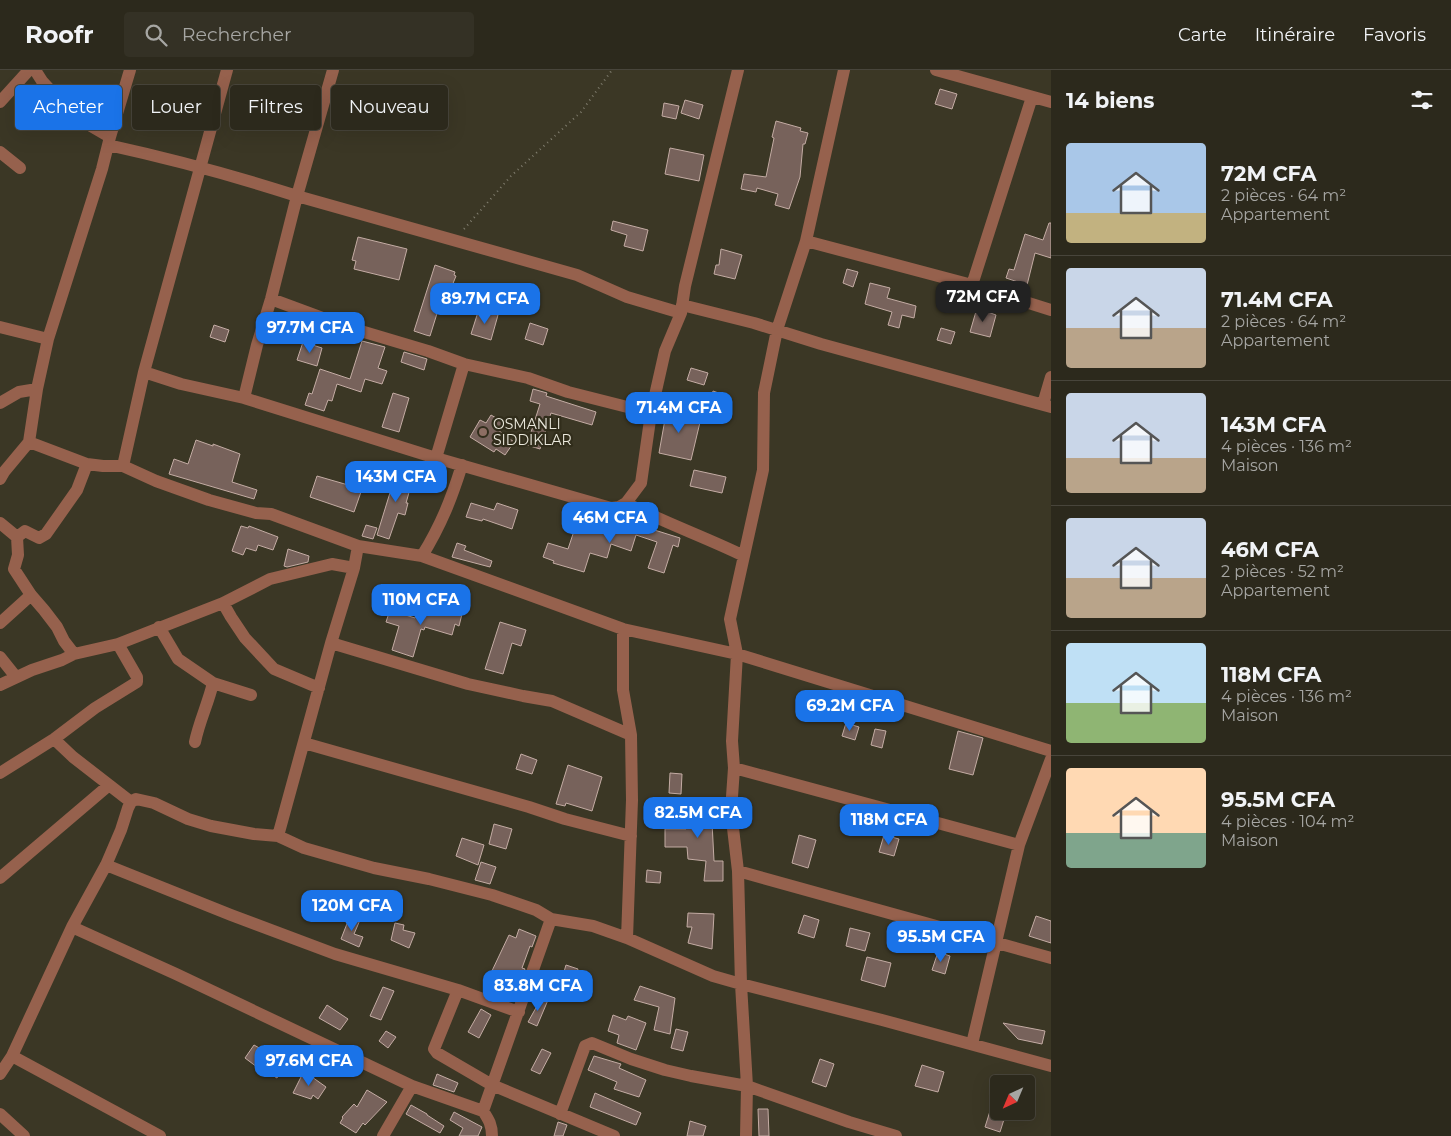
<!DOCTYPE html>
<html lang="fr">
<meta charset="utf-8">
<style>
body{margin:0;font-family:Montserrat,sans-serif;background:#343125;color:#f1f3f6;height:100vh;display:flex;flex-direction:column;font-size:19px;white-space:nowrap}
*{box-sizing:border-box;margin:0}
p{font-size:16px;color:#a6a6a3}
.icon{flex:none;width:28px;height:28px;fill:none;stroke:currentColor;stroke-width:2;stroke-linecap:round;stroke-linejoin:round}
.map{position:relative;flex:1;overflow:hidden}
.drawer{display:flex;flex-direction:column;background:#2c291c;width:400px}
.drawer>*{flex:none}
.guide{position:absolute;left:15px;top:15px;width:475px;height:45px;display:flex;gap:10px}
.needle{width:32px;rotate:224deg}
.tools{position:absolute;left:990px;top:1005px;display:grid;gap:10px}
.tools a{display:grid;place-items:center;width:45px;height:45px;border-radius:5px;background:#2c291c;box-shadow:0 5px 20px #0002,0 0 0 1px #48453b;font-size:25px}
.price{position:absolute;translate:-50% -42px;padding:0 11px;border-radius:10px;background:#1a73e8;color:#fff;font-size:16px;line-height:32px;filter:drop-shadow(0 1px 2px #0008)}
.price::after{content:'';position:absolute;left:50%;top:30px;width:15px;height:11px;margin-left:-8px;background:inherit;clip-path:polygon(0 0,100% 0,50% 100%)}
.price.current{background:#222;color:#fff}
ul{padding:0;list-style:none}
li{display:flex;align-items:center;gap:15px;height:125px;padding:0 15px}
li+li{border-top:1px solid #48453b}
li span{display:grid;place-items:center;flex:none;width:140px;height:100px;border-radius:5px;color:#555}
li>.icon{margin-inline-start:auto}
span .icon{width:60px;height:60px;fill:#fffc;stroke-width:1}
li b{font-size:21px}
h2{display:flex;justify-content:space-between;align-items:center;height:60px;padding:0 15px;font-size:21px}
.pill{padding:0 18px;border-radius:5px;background:#2c291c;box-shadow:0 5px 20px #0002,0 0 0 1px #48453b;font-size:18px;line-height:45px}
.pill.current{background:#1a73e8;color:#fff}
header{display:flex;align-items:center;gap:30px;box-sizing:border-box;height:70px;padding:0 25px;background:#2c291c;border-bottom:1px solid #48453b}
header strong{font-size:24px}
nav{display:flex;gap:28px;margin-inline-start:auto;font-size:18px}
.search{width:350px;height:45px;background:#343125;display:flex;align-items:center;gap:12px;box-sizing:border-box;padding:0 18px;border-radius:5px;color:#a6a6a3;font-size:19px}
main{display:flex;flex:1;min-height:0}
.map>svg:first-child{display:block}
.building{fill:#77625b;stroke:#c4aca4}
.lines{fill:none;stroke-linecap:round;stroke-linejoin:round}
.path{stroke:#827f70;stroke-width:2;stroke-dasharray:1 4;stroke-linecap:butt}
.minor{stroke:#96614d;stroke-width:12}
.education-dot{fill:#8d6e63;stroke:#312d1b;stroke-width:2}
.labels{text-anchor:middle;stroke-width:4.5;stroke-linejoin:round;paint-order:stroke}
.poi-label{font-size:14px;fill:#ebe9dd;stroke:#312d1b;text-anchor:start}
</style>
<header>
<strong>Roofr</strong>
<div class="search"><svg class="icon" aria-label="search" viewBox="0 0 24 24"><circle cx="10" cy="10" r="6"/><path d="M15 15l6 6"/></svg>Rechercher</div>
<nav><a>Carte</a><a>Itinéraire</a><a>Favoris</a></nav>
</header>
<main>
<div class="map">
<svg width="1051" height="1066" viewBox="0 0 1051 1066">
<rect width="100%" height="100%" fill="#3b3725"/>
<path class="building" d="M940,19L957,24L952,39L935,34Z
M685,30L703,35L699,49L681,43Z
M664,33L679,36L676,49L662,46Z
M776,51L801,58L800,61L808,63L805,74H803L800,107L789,139L775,135L778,124L757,118L756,122L741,119L744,104L766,107L774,68L772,67Z
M670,78L704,85L699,111L665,104Z
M613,151L648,160L643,181L624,176L627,165L611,160Z
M1049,153H1051V188L1035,183L1027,215L1006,208L1009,199L1014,200L1025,164L1043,170Z
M358,167L407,179L399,210L354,199L356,191L352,190Z
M721,179L742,185L735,209L714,204L716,195H719Z
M435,195L455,202L454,205L456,206L443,238L439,237L430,266L426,265L414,261Z
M847,199L858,202L853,217L843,213Z
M870,213L890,218L887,228L916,236L914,248L902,245L899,258L888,255L892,242L865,234Z
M977,238L996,245L990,267L970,262Z
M479,239L498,245L491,270L471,264Z
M530,253L548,259L543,275L525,269Z
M214,255L229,260L225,272L210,267Z
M941,258L955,262L951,274L937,270Z
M362,271L385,277L378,298L387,301L382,314L365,309L361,322L337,314L332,331L328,330L324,341L305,335L309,323L312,324L320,299L350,309Z
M303,272L322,278L317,296L297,290Z
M404,282L427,289L424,300L401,292Z
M691,298L708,303L704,315L687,310Z
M533,319L547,323L546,326L596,342L592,355L551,343L540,379L527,375L540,334L530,331Z
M713,321L727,326L722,344L708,340Z
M393,323L409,328L399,362L382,357Z
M676,336L686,338L685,344L701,348L691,390L659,383L667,338L675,339Z
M491,345L503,352L498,360L514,372L505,385L496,379L494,382L470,367L480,350L486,353Z
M196,370L213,376V374L240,384L232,412L257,420L254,429L169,404L174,389L188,394Z
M397,400L414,405L406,433H408L405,445L398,443L389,469L377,465Z
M694,400L726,407L722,423L690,416Z
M317,406L362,419L354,442L310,427Z
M471,433L494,440L497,433L518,440L512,459L483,449L482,451L466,447Z
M616,448L680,468L678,477L673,475L664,503L648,498L657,472L636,465L631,481L611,474L607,488L590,483L584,502L553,493L554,491L543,487L548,473L568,479L578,449L613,460Z
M366,455L377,458L373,469L362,466Z
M241,456L248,458L249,456L278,467L273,480L258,475L256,481L246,478L243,485L232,481Z
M457,473L466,476L464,480L492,491L490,497L452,487Z
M288,479L309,486L308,492L287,497L284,496Z
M420,533L462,544L459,556L455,554L452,565L425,557L424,560L421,559L413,587L392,580L399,556L386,552L390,540L415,548Z
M500,552L526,560L521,576L512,573L503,604L485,599Z
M846,653L859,657L855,670L842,666Z
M875,659L886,661L882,678L871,675Z
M958,661L983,668L973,705L949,699Z
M521,684L537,690L532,704L516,699Z
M568,695L602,707L592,741L566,733L565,736L556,734Z
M670,703L682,704L681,724L669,723Z
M686,734H713L712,752L714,791H723V811H704L706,791L688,789L687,777H665V759H686Z
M494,754L512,759L506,779L489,774Z
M799,765L816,770L808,798L792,793Z
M884,765L899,769L894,786L879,782Z
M462,768L484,775L478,795L456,786Z
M481,792L496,797L490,814L475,810Z
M647,800L661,802L660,813L646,812Z
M688,843L714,844L712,879L688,873L692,857H687Z
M804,845L819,850L814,868L798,863Z
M350,846L360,850L354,864L363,867L359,877L341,869Z
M1036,846L1051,851V873L1029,866Z
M395,853L404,855L403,860L415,863L409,878L391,870Z
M850,858L870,863L865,881L846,876Z
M519,859L536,866L532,877L530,876L522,898L525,899L513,931L503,928L509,910L491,903L509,865L516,868Z
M938,882L950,886L945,904L932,900Z
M867,887L891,893L885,917L861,910Z
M566,895L578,899L573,915L566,928L551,921L559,904L563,905Z
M640,916L675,928L670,964L654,960L659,937L634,930Z
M383,917L394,921L381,950L370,946Z
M542,927L548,930L537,956L528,952Z
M327,935L348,949L340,960L319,948Z
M481,939L491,945L479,968L468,962Z
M613,945L626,950L628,946L646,953L636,980L617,973L619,965L608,961Z
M1003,953L1045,961L1042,974L1018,969Z
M676,959L688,962L683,981L671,978Z
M386,961L396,967L388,978L379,971Z
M254,975L275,987L273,990L284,995L277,1008L267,1002L266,1005L256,999L257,997L245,988Z
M542,979L551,983L540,1004L531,1000Z
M594,986L621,994L619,998L646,1010L639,1027L614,1019L617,1012L588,1000Z
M820,989L834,994L826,1017L812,1012Z
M922,995L944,1002L938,1022L915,1016Z
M303,1003L312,1007L326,1017L318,1029L313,1025L311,1029L293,1023Z
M437,1004L458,1013L454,1022L433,1015Z
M367,1020L387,1032L365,1055L363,1053L356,1063L340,1053L343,1048L342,1047L354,1034L357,1037Z
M595,1023L641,1043L636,1055L590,1037Z
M411,1035L427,1044V1045L444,1056L440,1063L406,1044Z
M991,1038L1006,1043L1000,1062L985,1057Z
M758,1039H768L769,1066H759Z
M454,1042L482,1057L478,1066H459L463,1058L450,1050Z
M690,1051L706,1056L703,1066H687Z
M558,1052L567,1055L563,1066H554Z"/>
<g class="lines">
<path class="path" d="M464,159L511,106L581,42L612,0"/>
<path class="minor" d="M35,0L42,11L74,46L110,67
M333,0L297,126L577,205L627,227L681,243
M936,0L1051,32
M0,32L29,0
M108,75C172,89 235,106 297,126L271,229L257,275L244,328L181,314L144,302
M0,82L20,98
M806,171L972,215L1051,240
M972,215L1032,27
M271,229L344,256L428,281L464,294L528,308L568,322L651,343
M682,235L754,253L821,274L1051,337
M0,257L48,269
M244,328L436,388L464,294
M0,333L19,322L37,319
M1043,334L1051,307
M29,372L87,394L103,396H123L156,411L209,430L256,443L271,444L358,476L422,486C441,455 451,430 462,395
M436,388L611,438L619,437L626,433L641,413L651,343L665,281L681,243L685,216L738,0
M123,396L144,302L227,0
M0,409L4,402L29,372L37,319L48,269L102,99L110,67L130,0
M626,433C665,453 705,467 744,486
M0,453L17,467L18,485L14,499L31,525L44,540L57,557L64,571L74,584
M17,467L25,461L39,468L46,464L77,420L87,394
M422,486L623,559L737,584L1051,681
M223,533L231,547L245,568L274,599L319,618
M0,553L31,525
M159,557L178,589L213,613C208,634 199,652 195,672
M623,559V620L631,665L632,730L627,868
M331,573L468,614L523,626L552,631L631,665
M0,587L16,607
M213,613L251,625
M0,615L32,600L62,590L74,584L118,574L223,533L270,509L332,494L354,498
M54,669L73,687L131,732
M304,673L529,737L565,749L631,766
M734,698L1019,775
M0,703L54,669L95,638L137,612V607L118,574
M278,766L331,573L354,498L358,476
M106,795L231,845L335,884L458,920L519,942
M738,801L1051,888
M0,808L108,716
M72,857L176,904L412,1016L483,1041
M458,920L434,979L437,983L492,1015L614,1066
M972,974L1019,775L1051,689
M12,986L160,1066
M0,1004L12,986L72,857L106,795L121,760L128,738L131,732L136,729L154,733L188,749L211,756L254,764L278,766L304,778L374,798L429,809L492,825L536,840L551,849L593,856L627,868L713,906L741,914L882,950L1051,996
M0,1044L24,1066
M560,1044L585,976L592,973L631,989L665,1000L691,1006L747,1016L849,1052L896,1066
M383,1066L412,1016
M492,1066C492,1055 489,1050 483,1041L551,849
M746,1066L747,1016L741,914L738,801L731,741L734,698L732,671L737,584L730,549L763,400L764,323L777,260L806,171L844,0"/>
</g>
<circle class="education-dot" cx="483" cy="362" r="5"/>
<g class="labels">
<g class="poi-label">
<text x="493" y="359">OSMANLI<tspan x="493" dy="16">SIDDIKLAR</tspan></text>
</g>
</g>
</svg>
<div class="tools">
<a><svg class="needle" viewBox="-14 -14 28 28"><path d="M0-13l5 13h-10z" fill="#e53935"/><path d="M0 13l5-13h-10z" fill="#a6a6a3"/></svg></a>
</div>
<b class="price current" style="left:983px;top:253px">72M CFA</b>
<b class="price" style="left:485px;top:255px">89.7M CFA</b>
<b class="price" style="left:310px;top:284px">97.7M CFA</b>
<b class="price" style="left:679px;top:364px">71.4M CFA</b>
<b class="price" style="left:396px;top:433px">143M CFA</b>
<b class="price" style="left:610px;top:474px">46M CFA</b>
<b class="price" style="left:421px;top:556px">110M CFA</b>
<b class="price" style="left:850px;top:662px">69.2M CFA</b>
<b class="price" style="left:698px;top:769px">82.5M CFA</b>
<b class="price" style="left:889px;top:776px">118M CFA</b>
<b class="price" style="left:352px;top:862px">120M CFA</b>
<b class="price" style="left:941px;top:893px">95.5M CFA</b>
<b class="price" style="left:538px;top:942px">83.8M CFA</b>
<b class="price" style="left:309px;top:1017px">97.6M CFA</b>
<div class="guide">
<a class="pill current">Acheter</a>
<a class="pill">Louer</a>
<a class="pill">Filtres</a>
<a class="pill">Nouveau</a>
</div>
</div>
<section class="drawer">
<h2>14 biens<svg class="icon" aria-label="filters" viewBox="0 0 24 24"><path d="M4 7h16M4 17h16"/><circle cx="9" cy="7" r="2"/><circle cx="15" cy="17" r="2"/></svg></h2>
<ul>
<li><span style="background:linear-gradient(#a9c7e8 70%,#c2b280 0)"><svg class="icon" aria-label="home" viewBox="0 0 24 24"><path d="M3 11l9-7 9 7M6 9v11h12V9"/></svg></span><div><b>72M CFA</b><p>2 pièces · 64 m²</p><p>Appartement</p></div></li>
<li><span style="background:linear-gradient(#c9d6e8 60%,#b9a48a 0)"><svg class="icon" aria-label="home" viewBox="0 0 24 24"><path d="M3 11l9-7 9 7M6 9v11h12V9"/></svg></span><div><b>71.4M CFA</b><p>2 pièces · 64 m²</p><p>Appartement</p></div></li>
<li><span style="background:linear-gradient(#c9d6e8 65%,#b9a48a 0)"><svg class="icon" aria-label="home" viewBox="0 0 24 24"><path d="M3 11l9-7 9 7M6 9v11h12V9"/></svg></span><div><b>143M CFA</b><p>4 pièces · 136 m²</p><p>Maison</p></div></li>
<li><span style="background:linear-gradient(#c9d6e8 60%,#b9a48a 0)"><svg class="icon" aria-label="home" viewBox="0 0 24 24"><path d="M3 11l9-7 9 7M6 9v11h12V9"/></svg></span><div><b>46M CFA</b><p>2 pièces · 52 m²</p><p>Appartement</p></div></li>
<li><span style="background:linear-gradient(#bfe0f5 60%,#8fb573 0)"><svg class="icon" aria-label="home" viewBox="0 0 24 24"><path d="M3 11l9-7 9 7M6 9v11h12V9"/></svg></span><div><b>118M CFA</b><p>4 pièces · 136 m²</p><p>Maison</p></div></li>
<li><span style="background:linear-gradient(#ffd9b3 65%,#7fa58c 0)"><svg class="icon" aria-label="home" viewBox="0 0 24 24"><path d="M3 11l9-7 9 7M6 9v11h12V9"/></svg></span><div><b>95.5M CFA</b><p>4 pièces · 104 m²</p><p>Maison</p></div></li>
</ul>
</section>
</main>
